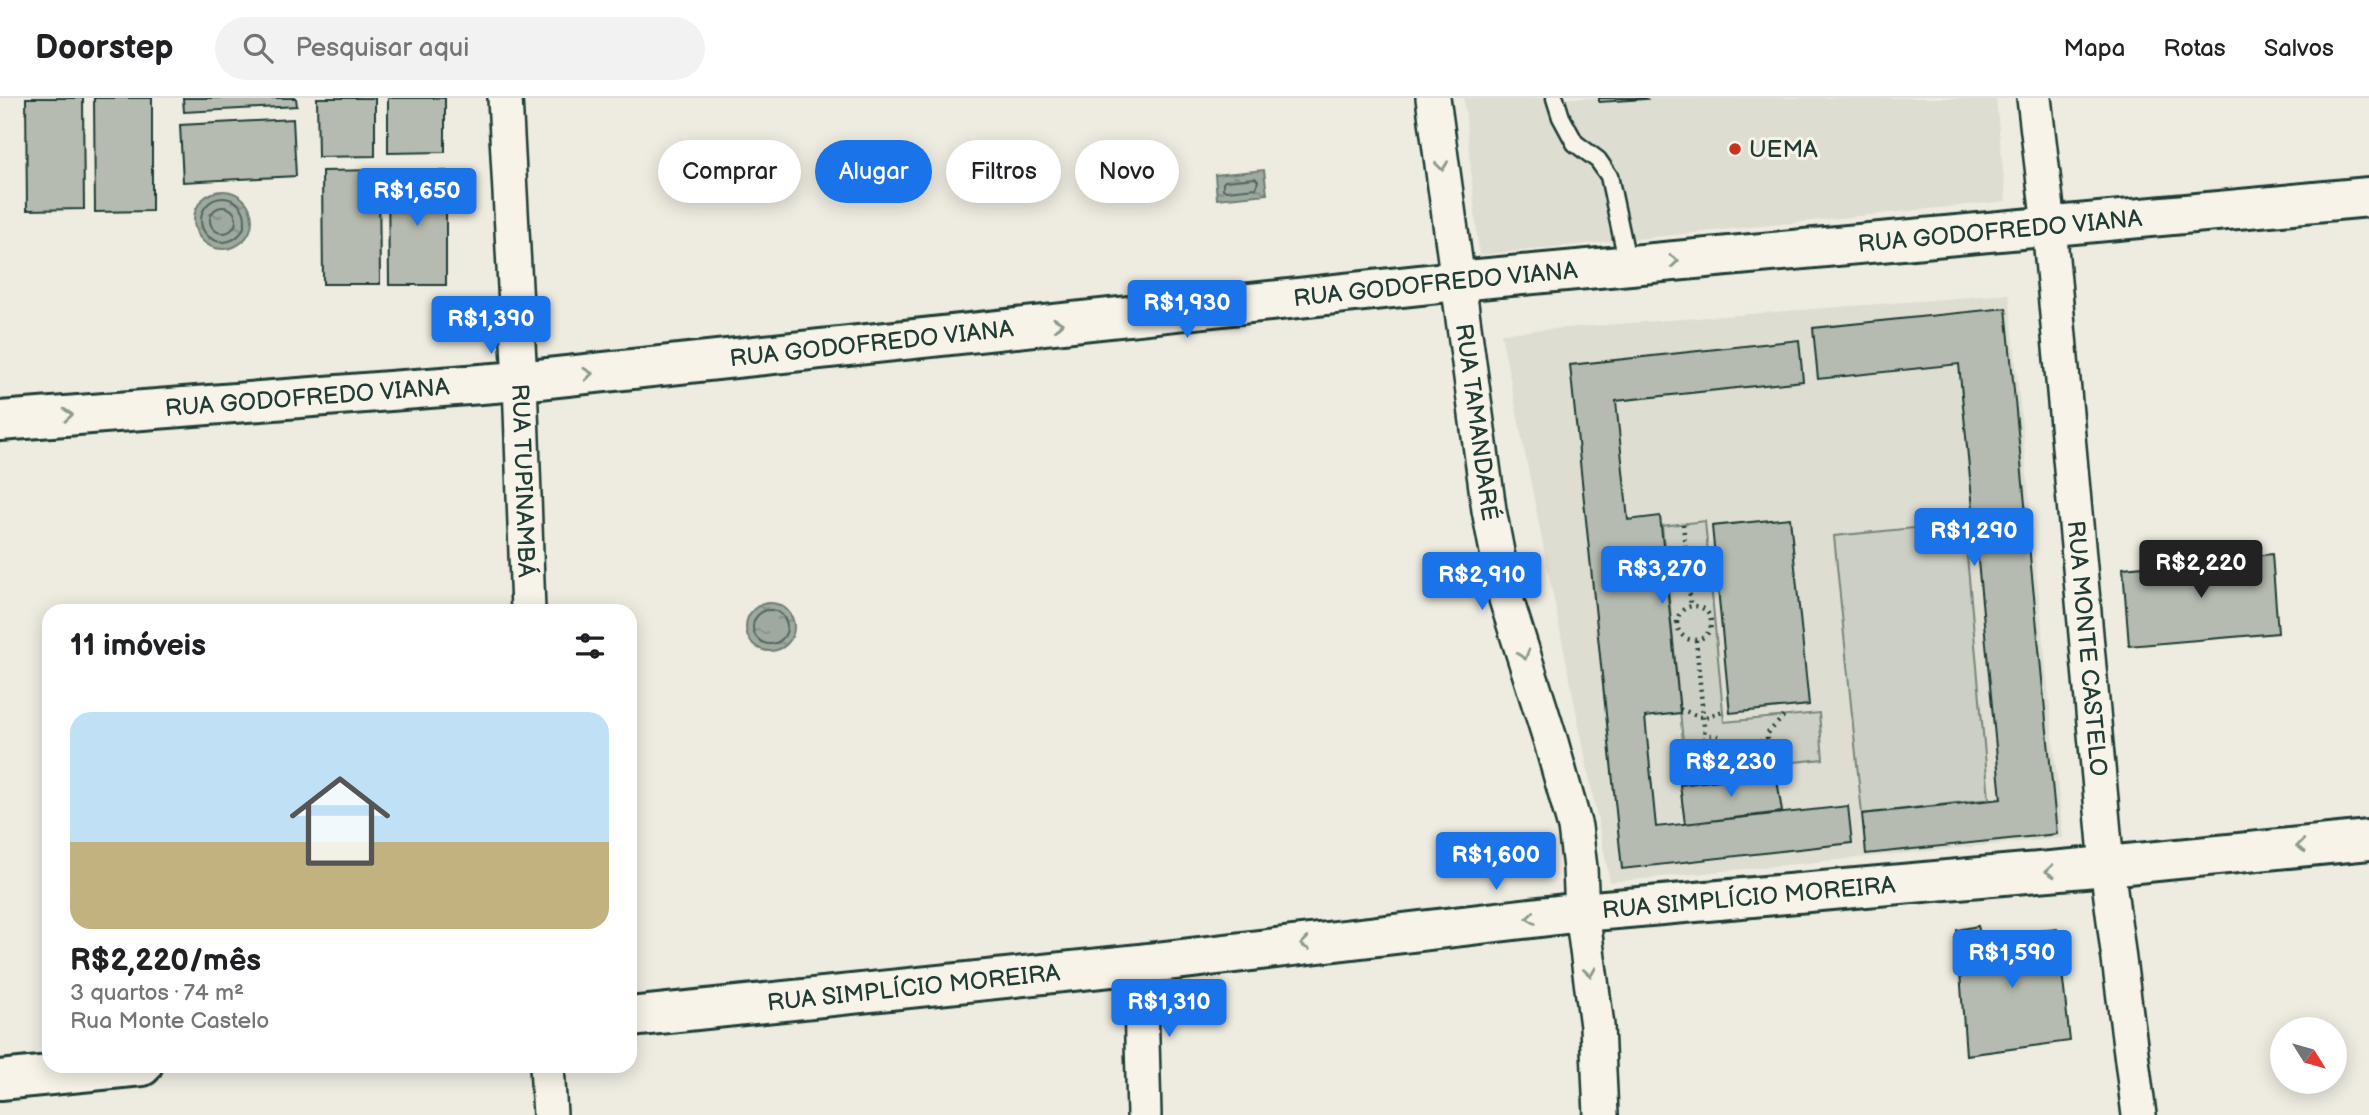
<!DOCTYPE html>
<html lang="pt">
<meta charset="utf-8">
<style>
body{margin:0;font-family:"Balsamiq Sans",sans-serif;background:#f2f2f2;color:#202124;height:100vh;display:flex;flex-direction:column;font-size:26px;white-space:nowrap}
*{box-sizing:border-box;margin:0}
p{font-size:23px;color:#757577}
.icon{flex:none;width:38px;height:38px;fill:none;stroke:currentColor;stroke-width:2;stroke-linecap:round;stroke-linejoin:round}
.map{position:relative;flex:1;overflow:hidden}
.drawer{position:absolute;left:42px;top:506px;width:595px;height:469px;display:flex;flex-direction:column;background:#fff;border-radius:21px;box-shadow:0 4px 18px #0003}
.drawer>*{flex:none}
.banner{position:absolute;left:658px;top:42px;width:665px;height:63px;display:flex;gap:14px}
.needle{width:46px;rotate:127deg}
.fabs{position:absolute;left:2270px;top:919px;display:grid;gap:14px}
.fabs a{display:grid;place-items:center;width:77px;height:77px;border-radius:50%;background:#fff;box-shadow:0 4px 18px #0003;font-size:35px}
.price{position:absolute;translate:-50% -60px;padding:0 16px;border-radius:7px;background:#1a73e8;color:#fff;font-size:23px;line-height:46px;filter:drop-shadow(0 2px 4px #0008)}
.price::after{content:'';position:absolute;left:50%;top:42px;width:21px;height:16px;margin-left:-10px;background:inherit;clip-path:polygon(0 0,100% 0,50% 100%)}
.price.on{background:#222;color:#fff}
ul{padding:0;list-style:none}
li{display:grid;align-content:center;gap:14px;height:371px;padding:0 28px}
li+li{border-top:2px solid #e0e0e0}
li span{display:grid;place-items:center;height:217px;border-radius:21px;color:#555}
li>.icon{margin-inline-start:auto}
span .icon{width:126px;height:126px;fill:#fffc;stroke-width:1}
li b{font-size:30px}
h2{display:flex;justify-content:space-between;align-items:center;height:84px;padding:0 28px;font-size:30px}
.chip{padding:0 24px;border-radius:32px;background:#fff;box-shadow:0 4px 18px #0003;font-size:24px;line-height:63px}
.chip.on{background:#1a73e8;color:#fff}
header{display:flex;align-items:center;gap:42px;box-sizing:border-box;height:98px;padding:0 35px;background:#fff;border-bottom:2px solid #e0e0e0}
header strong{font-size:33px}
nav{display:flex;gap:38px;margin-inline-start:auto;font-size:24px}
.search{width:490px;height:63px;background:#f2f2f2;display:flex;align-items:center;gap:18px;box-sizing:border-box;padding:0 24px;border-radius:38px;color:#757577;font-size:26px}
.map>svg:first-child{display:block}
.built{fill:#ddddd2}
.green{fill:#cccfc4;stroke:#76867c;stroke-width:2}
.water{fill:url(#water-ripples);stroke:#6c7e74;stroke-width:2}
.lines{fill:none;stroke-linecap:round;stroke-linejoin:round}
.shore{stroke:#52685f;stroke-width:2}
.building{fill:#b5bbb0;stroke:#1f3d34;stroke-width:2}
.lane-casing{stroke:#1f3d34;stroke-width:21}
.street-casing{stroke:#1f3d34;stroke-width:38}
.secondary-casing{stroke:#1f3d34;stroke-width:44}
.path{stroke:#1f3d34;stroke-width:4.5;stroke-dasharray:2 5;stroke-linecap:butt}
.lane{stroke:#f7f3e8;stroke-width:16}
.street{stroke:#f7f3e8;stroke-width:33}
.secondary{stroke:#f7f3e8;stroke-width:38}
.oneway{stroke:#8b988e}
.poi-dot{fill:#c8321e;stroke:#f7f3e8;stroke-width:2.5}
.labels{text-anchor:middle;stroke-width:6;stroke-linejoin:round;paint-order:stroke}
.poi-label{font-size:24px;fill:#1f3d34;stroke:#f7f3e8;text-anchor:start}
.street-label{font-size:24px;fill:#1f3d34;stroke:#f7f3e8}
</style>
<header>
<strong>Doorstep</strong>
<div class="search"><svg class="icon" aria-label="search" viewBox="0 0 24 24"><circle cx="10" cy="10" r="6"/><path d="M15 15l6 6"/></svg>Pesquisar aqui</div>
<nav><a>Mapa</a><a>Rotas</a><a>Salvos</a></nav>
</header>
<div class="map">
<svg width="2369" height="1017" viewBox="0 0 2369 1017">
<defs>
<pattern id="water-ripples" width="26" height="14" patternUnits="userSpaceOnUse" patternTransform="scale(1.75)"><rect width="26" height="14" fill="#9fa99f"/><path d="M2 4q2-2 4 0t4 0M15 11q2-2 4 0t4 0" fill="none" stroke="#818b82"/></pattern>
</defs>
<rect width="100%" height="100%" fill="#eeece1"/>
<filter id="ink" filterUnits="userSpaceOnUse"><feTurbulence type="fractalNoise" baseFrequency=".0143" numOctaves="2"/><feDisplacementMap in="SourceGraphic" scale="14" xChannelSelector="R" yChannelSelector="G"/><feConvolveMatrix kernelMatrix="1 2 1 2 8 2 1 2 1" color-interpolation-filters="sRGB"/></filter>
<g filter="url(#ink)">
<path class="built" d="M1464,0H1996L2006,103L1479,157Z
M2009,196L2063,740L1610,784L1501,235Z"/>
<path class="green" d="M1705,423L1724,624L1819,615L1823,661L1686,675L1662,428Z
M1964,425L1989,701L1862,716L1834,438Z"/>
<path class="water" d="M1264,72L1267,96L1217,101L1215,77Z
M194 122a29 29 0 1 1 58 0a29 29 0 1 1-58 0Z
M746 529a24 24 0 1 1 48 0a24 24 0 1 1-48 0Z"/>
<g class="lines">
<path class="shore" d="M1255,80L1258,83L1256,90L1226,93L1223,91V85L1225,83Z
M201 122a22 22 0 1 1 44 0a22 22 0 1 1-44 0Z
M210 122a13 13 0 1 1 26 0a13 13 0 1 1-26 0Z
M753 529a17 17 0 1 1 34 0a17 17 0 1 1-34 0Z"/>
</g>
<path class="building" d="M26,0H83L84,111L27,112Z
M94,0H152V113L95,114Z
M183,0H296L297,8L184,14Z
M317,0H375V58L318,59Z
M388,0H445V54L388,55Z
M1599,0H1646L1647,1L1599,4Z
M293,21L296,78L183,84L180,27Z
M379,72L380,186H323L322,73Z
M446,73V187H389L388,74Z
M2006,210L2057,736L1866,756L1862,716L2001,701L1959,266L1818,281L1813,230Z
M1799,242L1803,283L1616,303L1628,422L1660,418L1680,615L1645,619L1656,729L1848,708L1852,745L1622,771L1570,267Z
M1790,420L1809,607L1730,615L1712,428Z
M2272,456L2278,535L2129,548L2123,470Z
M1776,675L1782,714L1685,726L1680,687Z
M1978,828L1981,839L2057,831L2070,943L1966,957L1957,832Z"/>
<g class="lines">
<defs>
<path id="lane" d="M1555,0L1561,19L1575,45L1598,62L1609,78L1628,167"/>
<g id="street">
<path id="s1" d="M505,0L520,283L528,513"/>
<path id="s2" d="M1433,0L1489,412L1506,501L1551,644L1575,729L1580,770L1582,814L1597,928L1601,1017"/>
<path id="s3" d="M2034,0L2049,128L2107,768L2139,1017"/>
<path d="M1140,866L1144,1017"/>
<path d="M547,968L550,1017"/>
</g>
<g id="secondary">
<path id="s4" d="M0,323L520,283L1457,183L2369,99"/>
<path id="s5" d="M630,919L1140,866L1582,814L2107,768L2369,742"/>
<path d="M0,982L142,968"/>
</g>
</defs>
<use href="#lane" class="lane-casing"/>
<use href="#street" class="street-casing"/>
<use href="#secondary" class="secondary-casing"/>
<path class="path" d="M1683,426L1691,509
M1677 525a17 17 0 1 1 34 0a17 17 0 1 1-34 0Z
M1696,542L1705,639
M1680,611L1703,620L1723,613
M1702 648a11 11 0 1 1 22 0a11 11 0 1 1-22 0Z
M1724,645L1768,643
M1780,665L1767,650V636L1784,618"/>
<use href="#lane" class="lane"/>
<use href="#street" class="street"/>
<use href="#secondary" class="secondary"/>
</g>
<defs><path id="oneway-chevron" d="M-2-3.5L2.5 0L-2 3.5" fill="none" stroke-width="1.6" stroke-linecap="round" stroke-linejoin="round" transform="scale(1.75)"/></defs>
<g class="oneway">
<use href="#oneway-chevron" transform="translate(1442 68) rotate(83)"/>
<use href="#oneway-chevron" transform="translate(1674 163) rotate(-5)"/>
<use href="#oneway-chevron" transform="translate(1058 226) rotate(-6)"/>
<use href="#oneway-chevron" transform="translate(588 276) rotate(-6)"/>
<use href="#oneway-chevron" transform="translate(68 317) rotate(-4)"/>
<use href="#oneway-chevron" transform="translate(1524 557) rotate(73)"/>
<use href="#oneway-chevron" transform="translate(2301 748) rotate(174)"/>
<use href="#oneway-chevron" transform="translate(2050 773) rotate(175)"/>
<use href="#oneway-chevron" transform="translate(1531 820) rotate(173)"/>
<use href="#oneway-chevron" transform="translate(1305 846) rotate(173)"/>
<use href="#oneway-chevron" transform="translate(1590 874) rotate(82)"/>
</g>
</g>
<circle class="poi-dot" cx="1735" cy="51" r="7"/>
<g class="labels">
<g class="poi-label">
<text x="1749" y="59">UEMA</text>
</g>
<g class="street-label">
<text dy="8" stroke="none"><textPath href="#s4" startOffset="2009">RUA GODOFREDO VIANA</textPath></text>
<text dy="8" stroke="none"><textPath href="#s4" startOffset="1442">RUA GODOFREDO VIANA</textPath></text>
<text dy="8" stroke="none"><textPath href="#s4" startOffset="875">RUA GODOFREDO VIANA</textPath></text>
<text dy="8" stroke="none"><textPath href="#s4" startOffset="308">RUA GODOFREDO VIANA</textPath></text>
<text dy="8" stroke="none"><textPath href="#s2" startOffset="327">RUA TAMANDARÉ</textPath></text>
<text dy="8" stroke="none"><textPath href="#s1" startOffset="383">RUA TUPINAMBÁ</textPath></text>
<text dy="8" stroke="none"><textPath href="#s3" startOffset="553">RUA MONTE CASTELO</textPath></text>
<text dy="8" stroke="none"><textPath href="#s5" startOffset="1125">RUA SIMPLÍCIO MOREIRA</textPath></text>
<text dy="8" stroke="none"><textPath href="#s5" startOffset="285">RUA SIMPLÍCIO MOREIRA</textPath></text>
</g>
</g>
</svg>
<div class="fabs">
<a><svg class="needle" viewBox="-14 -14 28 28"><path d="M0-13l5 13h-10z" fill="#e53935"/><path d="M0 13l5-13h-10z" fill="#757577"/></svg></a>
</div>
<b class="price" style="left:417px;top:130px">R$1,650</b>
<b class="price" style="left:1187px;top:242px">R$1,930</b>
<b class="price" style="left:491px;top:258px">R$1,390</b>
<b class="price" style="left:1974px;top:470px">R$1,290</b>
<b class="price on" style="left:2201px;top:502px">R$2,220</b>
<b class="price" style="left:1662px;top:508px">R$3,270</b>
<b class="price" style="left:1482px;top:514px">R$2,910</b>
<b class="price" style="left:1731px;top:701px">R$2,230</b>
<b class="price" style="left:1496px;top:794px">R$1,600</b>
<b class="price" style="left:2012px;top:892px">R$1,590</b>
<b class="price" style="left:1169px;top:941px">R$1,310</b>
<div class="banner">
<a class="chip">Comprar</a>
<a class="chip on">Alugar</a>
<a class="chip">Filtros</a>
<a class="chip">Novo</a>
</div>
<section class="drawer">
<h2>11 imóveis<svg class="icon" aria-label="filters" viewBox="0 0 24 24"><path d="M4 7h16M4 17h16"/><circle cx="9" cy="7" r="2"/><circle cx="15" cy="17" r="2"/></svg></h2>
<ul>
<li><span style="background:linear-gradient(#bfe0f5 60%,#c2b280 0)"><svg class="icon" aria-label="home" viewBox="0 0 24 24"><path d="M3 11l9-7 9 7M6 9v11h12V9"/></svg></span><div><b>R$2,220/mês</b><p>3 quartos · 74 m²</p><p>Rua Monte Castelo</p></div></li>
</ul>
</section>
</div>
